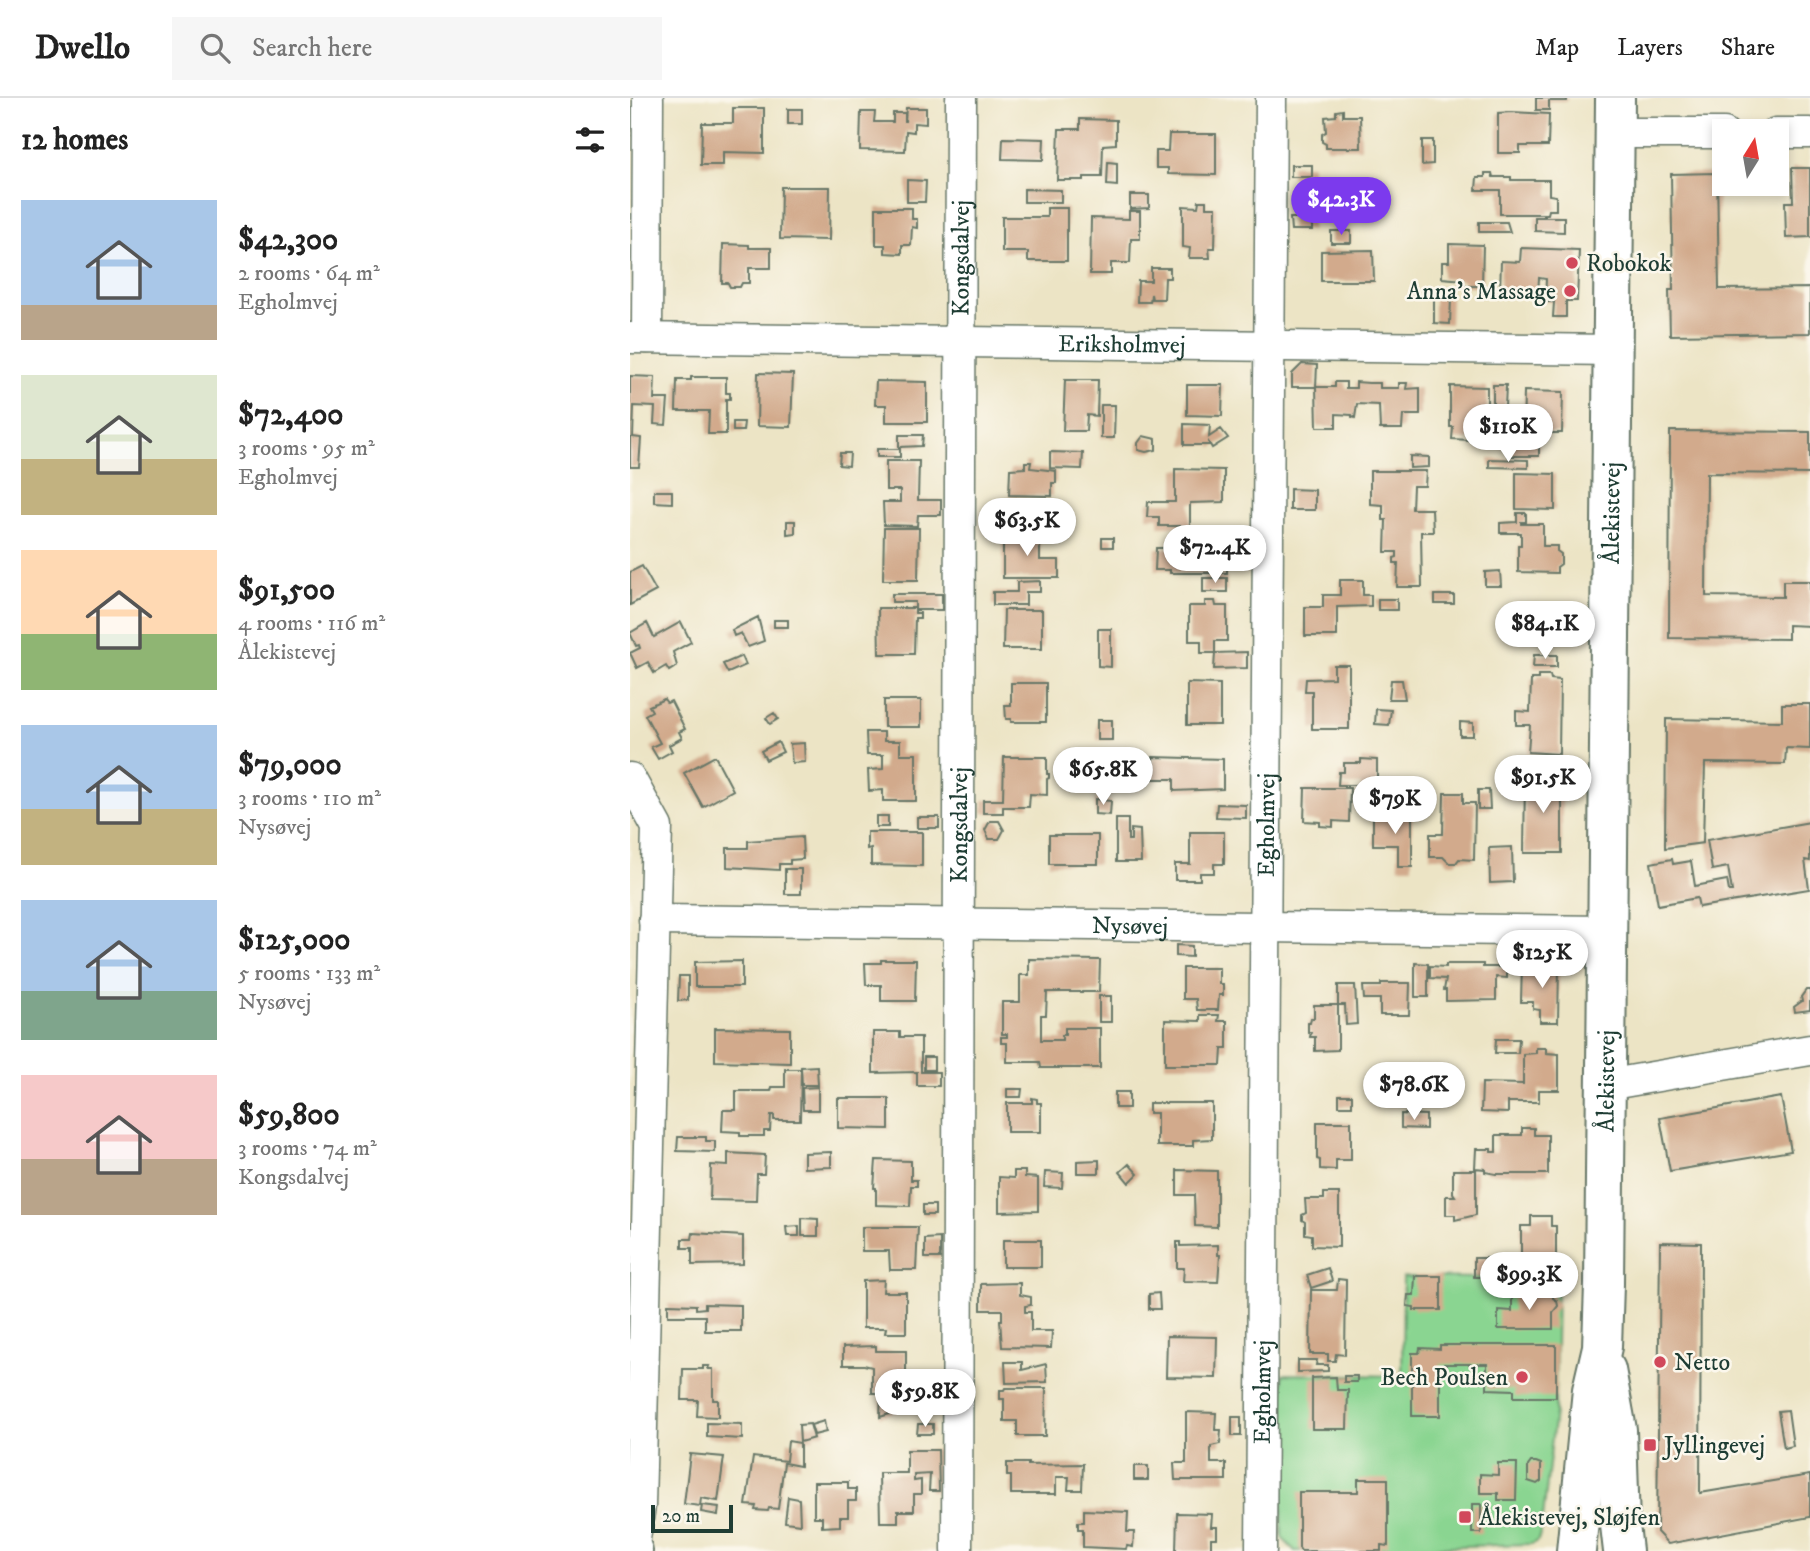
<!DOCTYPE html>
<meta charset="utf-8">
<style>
body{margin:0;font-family:"IM FELL DW Pica",serif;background:#f6f6f6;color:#222;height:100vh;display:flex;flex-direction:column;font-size:26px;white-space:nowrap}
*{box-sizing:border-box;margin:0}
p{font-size:23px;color:#767676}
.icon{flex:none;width:38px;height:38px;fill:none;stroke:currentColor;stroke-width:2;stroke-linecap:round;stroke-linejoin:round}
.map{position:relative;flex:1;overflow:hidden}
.details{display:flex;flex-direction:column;background:#fff;width:630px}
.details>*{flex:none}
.needle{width:46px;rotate:11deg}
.tools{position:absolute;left:1082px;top:21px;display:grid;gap:14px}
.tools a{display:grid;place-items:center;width:77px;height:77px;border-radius:0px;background:#fff;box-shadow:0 4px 10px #0003;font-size:35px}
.scale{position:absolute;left:21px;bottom:18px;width:82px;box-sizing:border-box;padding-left:7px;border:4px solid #1f3d34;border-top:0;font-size:19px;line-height:24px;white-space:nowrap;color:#1f3d34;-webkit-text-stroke:5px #fbf7ec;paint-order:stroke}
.price{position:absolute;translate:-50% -60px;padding:0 16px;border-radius:24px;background:#fff;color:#222;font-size:23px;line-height:46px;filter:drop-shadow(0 2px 4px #0008)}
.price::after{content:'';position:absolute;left:50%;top:42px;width:21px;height:16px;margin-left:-10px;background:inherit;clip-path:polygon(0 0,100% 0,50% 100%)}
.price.selected{background:#7c3aed;color:#fff}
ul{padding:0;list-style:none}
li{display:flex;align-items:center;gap:21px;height:175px;padding:0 21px}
li span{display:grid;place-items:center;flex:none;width:196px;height:140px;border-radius:0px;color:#555}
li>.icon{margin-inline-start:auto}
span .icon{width:84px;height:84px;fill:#fffc;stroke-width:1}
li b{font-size:30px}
h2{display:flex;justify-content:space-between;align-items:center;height:84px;padding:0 21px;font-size:30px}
header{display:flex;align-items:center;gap:42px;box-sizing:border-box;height:98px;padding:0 35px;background:#fff;border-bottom:2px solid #e0e0e0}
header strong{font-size:33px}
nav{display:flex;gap:38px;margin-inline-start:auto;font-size:24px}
.search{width:490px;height:63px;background:#f6f6f6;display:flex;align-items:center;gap:18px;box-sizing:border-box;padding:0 24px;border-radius:0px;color:#767676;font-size:26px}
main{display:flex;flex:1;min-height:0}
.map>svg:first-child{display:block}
.green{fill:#8ad591;stroke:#548962;stroke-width:2}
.building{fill:#d2aa8c}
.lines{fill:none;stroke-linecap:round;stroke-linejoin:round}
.street-casing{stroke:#677767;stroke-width:33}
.secondary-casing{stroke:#677767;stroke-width:42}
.street{stroke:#fff;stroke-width:30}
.secondary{stroke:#fff;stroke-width:38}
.poi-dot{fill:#d1495b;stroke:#fbf7ec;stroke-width:2.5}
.labels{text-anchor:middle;stroke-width:5;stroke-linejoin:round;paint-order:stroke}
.street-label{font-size:24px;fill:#1f3d34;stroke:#fbf7ec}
.poi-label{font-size:24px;fill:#1f3d34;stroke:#fbf7ec;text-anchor:start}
</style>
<header>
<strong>Dwello</strong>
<div class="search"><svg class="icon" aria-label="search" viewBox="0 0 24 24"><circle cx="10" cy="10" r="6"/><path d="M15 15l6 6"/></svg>Search here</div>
<nav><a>Map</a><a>Layers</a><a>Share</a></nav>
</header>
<main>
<section class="details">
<h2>12 homes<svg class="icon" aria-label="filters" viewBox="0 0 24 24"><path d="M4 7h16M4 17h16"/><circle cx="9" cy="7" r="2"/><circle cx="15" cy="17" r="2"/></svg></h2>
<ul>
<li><span style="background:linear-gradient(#a9c7e8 75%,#b9a48a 0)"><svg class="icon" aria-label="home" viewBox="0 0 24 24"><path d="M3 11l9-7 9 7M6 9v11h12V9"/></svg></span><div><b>$42,300</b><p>2 rooms · 64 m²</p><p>Egholmvej</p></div></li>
<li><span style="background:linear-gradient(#dfe7d0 60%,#c2b280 0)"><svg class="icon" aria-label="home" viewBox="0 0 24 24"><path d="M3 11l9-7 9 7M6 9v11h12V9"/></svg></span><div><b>$72,400</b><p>3 rooms · 95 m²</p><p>Egholmvej</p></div></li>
<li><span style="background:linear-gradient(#ffd9b3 60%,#8fb573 0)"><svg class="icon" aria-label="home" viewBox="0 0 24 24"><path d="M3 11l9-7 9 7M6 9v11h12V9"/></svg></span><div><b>$91,500</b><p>4 rooms · 116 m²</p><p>Ålekistevej</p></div></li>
<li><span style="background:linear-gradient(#a9c7e8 60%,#c2b280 0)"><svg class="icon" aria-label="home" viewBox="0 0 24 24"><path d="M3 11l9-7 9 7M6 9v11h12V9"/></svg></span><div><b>$79,000</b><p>3 rooms · 110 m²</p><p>Nysøvej</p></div></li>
<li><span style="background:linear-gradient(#a9c7e8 65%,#7fa58c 0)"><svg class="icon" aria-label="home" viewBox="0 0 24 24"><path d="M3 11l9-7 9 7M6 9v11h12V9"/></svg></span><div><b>$125,000</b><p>5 rooms · 133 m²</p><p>Nysøvej</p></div></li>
<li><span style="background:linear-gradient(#f6c9c9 60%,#b9a48a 0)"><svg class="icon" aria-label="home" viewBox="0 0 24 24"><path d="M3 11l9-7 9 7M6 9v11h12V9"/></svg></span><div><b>$59,800</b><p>3 rooms · 74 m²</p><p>Kongsdalvej</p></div></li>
</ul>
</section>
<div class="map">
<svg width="1180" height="1453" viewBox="0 0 1180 1453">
<rect width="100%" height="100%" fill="#fbf7ec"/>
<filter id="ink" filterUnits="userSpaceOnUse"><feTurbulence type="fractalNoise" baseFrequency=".0143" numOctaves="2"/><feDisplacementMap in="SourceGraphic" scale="14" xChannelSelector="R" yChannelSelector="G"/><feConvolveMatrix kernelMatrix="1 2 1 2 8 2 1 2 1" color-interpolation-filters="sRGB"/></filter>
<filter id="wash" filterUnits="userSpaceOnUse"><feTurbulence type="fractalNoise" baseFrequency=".00686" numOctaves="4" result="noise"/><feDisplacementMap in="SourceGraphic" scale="28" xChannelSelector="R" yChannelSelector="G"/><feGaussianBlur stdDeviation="1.57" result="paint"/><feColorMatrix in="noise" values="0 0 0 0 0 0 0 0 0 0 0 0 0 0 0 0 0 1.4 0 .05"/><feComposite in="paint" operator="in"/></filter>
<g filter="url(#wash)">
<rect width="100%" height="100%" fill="#ece4c5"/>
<path class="green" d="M773,1179L927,1181L925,1314L912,1429L908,1442L902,1446L665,1453L652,1440L653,1276L772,1278Z"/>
<g id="blocks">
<path class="building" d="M906,0H937V3H919V12H906Z
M103,10H134V55L93,54V67H71L72,25H103Z
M276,10H296V26L284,25V34L276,33L275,53L230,52L231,14H245L244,24H263V15H275V24Z
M158,11H172V26H158Z
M713,12V18H730L731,50H696V46L692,44V36L696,34L695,19L706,18V13Z
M882,14L919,16L918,48H890V55H868V15Z
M450,21L486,22V46L473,47L472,79H454V82H427L429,31H450Z
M539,36H586V77L538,76V70H526V53H538Z
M373,40L414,41L413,62L372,61Z
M792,42H803V66L792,67Z
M478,64L487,65V88L477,87Z
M661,67H682V79H661Z
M1162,70H1180V139L1156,140L1155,104H1163Z
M855,75H862L863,79H881V82H919V97L926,98V112H919L918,116H870V92H846L847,79H855Z
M1087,75L1089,191L1180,190V235L1040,237L1039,192H1043L1041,76Z
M277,82L296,83L295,104H277Z
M694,82H733V118L694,117V115L687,114L688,102H694Z
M151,89H200L199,142L150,141Z
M394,91L431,92V104H394Z
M500,97H519V110L500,111Z
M569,103H576V109H586L585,150H579L580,160H559L560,150L553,149V108L568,109Z
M246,110H282V121H287V130L282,129L281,147H272V156L255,155V147H246Z
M417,110H437V163H398V154H372V119H417Z
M499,113H510V141H501L500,165H481V176H460L461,120L499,121Z
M905,119H934V134L905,133Z
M660,120H682V132H661Z
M849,124H877L880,134H849Z
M701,133H721V145H701Z
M93,146L119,147V150H141V170H119V185H112L110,189H100L98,185H92Z
M819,146L853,147L852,188H834V182L812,180V164H819Z
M891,150L949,152L947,203H936V219H923L924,204H915L916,181L909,180L908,195L870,193L871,163L890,164Z
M743,152L744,183H691V153Z
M521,170H540V180H535L534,201H522L521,196L520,204H507L508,183H521Z
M804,200H821L820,226L804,225Z
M672,266L687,267L686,289H705V284H716V290H726V284L739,285H750V290H769V285H777L776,291L790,290V317H773L772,331H750L749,307L727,306L725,320L722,319V317L706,316V329H687L686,289H662V276Z
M128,275L163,276L161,329L127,328Z
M0,278L25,279L24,301H38L36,327L24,326L25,309L4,308L3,339L11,340L9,369H0Z
M61,279H96V295H100V301H96V336H78L79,313H46L47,282H61Z
M435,282H468L467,318L457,317L456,333H433Z
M246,283L297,284V324H256V307H245Z
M557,287H593L592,318L557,317Z
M863,287H876L875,309H863Z
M820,288L857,289V325H838L839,342L822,341L823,329H820Z
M894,293L933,294L932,335H918L917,340H893Z
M471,307H485L484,340H471Z
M103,324H114L113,333H103Z
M554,326L580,327L579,339L591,331L598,340L582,350L579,345V347H554Z
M1040,333L1180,334V376L1077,375L1076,498L1153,499V483H1180V528L1158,527V541L1039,540Z
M269,337H293L292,348L269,349Z
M513,338L526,341V352L516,354L508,352V345Z
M878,345H909V358H878Z
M247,351H270V359H247Z
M420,354L453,355L452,371L420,370Z
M210,355H220L219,368L209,367Z
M780,358L799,359V369L780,370Z
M859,361L898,362V370L859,369Z
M256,363H289L288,402H311V417H288L287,428L254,427L253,404H270V392H256Z
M395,364H401L400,370L426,373V385H422V398L379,397L380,371L395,370Z
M545,371L594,372V404L560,405V428H529V419H517L518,404H545Z
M740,373H796L795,388H783L782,411H802L803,434H791L792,489H767L768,465H764V460L767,459V454H755L756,422H753V407L740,406Z
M886,375L925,376V412L886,411Z
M660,391L685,392V412H660Z
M24,393H42V405L24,404Z
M887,415H896V424H891V426H913V448H927V453L931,456V466L927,469V475L888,474V447H891V435H870V425L887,424Z
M375,417H392V427H375Z
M157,423H165V435L157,436Z
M254,430H289L288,482H253Z
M390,432H410V462H429V480H373V440H389Z
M541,437H598L597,475H540V472H525L526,450H540Z
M472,440H483V449H472Z
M12,468L26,493L0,507V474Z
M870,473L871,488H855V474Z
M573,480H597V494H573Z
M710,482H733V497H741V508L707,509V538H675V509H693V497H710Z
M410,483V494H396V507H363V494H387V484Z
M262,496H312V512H285V504H262Z
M805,497H824V506H805Z
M748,501H767V512H748Z
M575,503H585L586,508H597V543H585V555L617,554V570L584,571L585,555H571V543H559V508H575Z
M880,509L932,510V540H894V534H880Z
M248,510H285V515H290V520H285L284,556H249Z
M374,512H412V551H373Z
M128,519L134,543L118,549L111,535L104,538L102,532Z
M144,522H158V529H144Z
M51,524L61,544L43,554L47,568L39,573L36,568L24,575L18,564L7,570L0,555L10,550L9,547L6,548L0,535L17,525L24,539Z
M468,531H481V569L468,568Z
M904,557H927V569H903Z
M112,558L116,567L98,575L93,566Z
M704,567H719V631H682V593H675L676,581L704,580Z
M908,577H920L921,581L930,582L929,656L898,654L900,627H886V613L900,614L901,581H908Z
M761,582H772L775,601H759Z
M381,585H416V624H381V621H376L375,607H381Z
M557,585L590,586V627H557Z
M34,601L37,605L41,603L55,631L49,634L52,640L39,647L42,653L28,661L21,649L30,645L15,617L22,613L19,608Z
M254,602H291V629H254Z
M1152,606H1180V651L1156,650L1155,666L1075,665L1073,745L1035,750L1036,621L1152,623Z
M746,611L761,612L759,627L745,626Z
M144,615L148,621L140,626L136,620Z
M467,622H482V642H467Z
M830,624L843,625V638H830Z
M236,634H254V643H270V656H286V703H253V692L239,693L238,672L253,671V657H237Z
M148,644L153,654L136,662L131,653Z
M174,645L175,664L162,665L160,646Z
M85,658L103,692L73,709L54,675Z
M374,659H417V676H419V680L417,681V697L400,696L399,709H373V715H353V702H373Z
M523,659L593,661V691L544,693V681H523Z
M731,661L747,662V703L731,702V687H708L709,674H714V665H731Z
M895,678H932V755H894Z
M675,690H720L719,724L703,723V729L690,728V724L674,723Z
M848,692H859L860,711H848Z
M814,695H833V705H845L844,762L829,761L826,765H819L813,759H800V736H813Z
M465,701L481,703L480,717L465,716Z
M587,706L616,707V720L586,719Z
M246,718H258V729H246Z
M743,718H782V769H768V747H743Z
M287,719H309V730H287Z
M486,721H498V742H501V731L510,732L511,764H486Z
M360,723H369L374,732L369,741H359L355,732Z
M1180,724V763L1175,762L1179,791L1069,809L1067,800L1028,807L1021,765L1042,761L1043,766L1061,763L1065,788L1097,782L1099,793H1102L1098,769L1082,772L1077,742Z
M237,734H292V768L241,767V750L237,751Z
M560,734H594V766H584V775H570V782H545V766H560Z
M419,737H468V766H419Z
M172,739L173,761L160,762V766H149V772L97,769V750H118V743Z
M882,749L883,784L860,785L859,750Z
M155,771H171V796H155Z
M546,847L562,848V859L546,858Z
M399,861L470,862L469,894H417L416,917H411V942H432V937H435V930H470V970H411L410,964H377V945H371V939H377V936H372V904H390V877H399Z
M251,862H286L285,903H251V887H236L235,865H251Z
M112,863V889H65V864Z
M785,865L798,866V899H785Z
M816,866H853V869H877V880L866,879V902L816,903V892H814L816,881L800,880V868L816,869Z
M892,867H929L928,924H910V912L903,911V904H891Z
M553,870H589V886H593V897H589L588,912H567L566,901H553Z
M49,878H58V902L48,903Z
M751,885H780L779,917H750V901H734L733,888H751Z
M708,887H725L727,926L716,927L715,907H708Z
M1176,892H1180V912L1165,914L1164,909L1172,903L1171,899Z
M469,898H481V924H469Z
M684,907H708V952L685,953V939H680L681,934H678V925H680L681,920H684Z
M570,917H589L588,923H597V951H592L591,967H535V922L570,923Z
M85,930L160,931V965L85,963Z
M243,934H270V939H291V974H309V988H287V974L243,975Z
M866,941H889L888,955H865Z
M906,950H916V955L929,956V992H909V1004H878V1015L851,1014L852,985L893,986V956L906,955Z
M294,959H304V972H294Z
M187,968L188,987H172L171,969Z
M155,971H171L170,1022H144V1017H141L140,1033H134V1038H110V1034L92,1033L93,1012H106V993H141L142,989H155Z
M188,989V1012H173L172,990Z
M377,991H392L391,999H377Z
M485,994H499V1010H485Z
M709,997H722V1008H709Z
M1151,999L1161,1053L1040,1073L1030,1020Z
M208,1000H259V1031L208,1030Z
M402,1000L407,1001V1005H411V1034H377V1005H402Z
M519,1005H582V1041L563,1042V1048H527V1015H519Z
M771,1016L796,1017V1031L771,1030Z
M687,1024H721V1062H706V1072L690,1071V1062L687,1061Z
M892,1030H904V1037H918V1076H866L855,1074V1071L845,1070L846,1051H861V1054H866V1037H892Z
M48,1039H76V1043H85V1054L47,1053Z
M201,1054V1069L174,1070V1055Z
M98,1055L135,1057L134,1076H127L126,1103L80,1102L81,1067L98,1068Z
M246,1062L281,1063V1082H287V1088H281L280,1108L246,1107V1090H244Z
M469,1062V1075H447V1063Z
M499,1066L508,1076L499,1085L490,1074Z
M547,1072L587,1073V1129L565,1128L564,1097H547Z
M823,1072H846V1117L825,1122V1117H816V1098H825L823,1095Z
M384,1073H395V1079L408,1080V1113L369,1114V1079L384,1080Z
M415,1074L433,1075L432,1090L414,1089Z
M694,1095H709V1149L682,1148V1137L675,1136V1124L672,1122V1117L676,1115L675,1101H694Z
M293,1107H305V1117H293Z
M901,1118H921V1128H926V1167L891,1166V1179H844V1160H891V1128H901Z
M172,1120L188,1121V1138H172Z
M169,1128V1138H157L156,1129Z
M232,1129H288L286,1172H260L259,1153H232Z
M63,1135L113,1138V1166L62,1167V1150H52V1141H62Z
M310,1140V1160H295V1141Z
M373,1142H411V1169H373Z
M547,1144H550V1148L588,1147V1157H590L588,1184L553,1183L554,1170H547Z
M1030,1144L1071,1145L1070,1395L1180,1377V1419L1038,1446L1027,1434Z
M698,1170L702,1183L681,1190L677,1177Z
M785,1178H811V1212H784V1209L777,1208L778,1197H784Z
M708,1181L716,1182L715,1257L706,1256L705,1263H698V1256H680L681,1192H707Z
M254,1182L253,1194H276V1235H255L256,1230H233V1183Z
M390,1185V1197L401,1199V1207L395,1208V1214H401V1233H422L421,1250L372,1249L370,1222H372V1212H351V1186Z
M882,1194H923V1200L927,1203L928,1208L923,1214V1231H868V1212L882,1213Z
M529,1195L530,1211H519V1196Z
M38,1206L66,1207V1211L75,1210V1206L111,1207V1233H75V1218H38Z
M537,1238L587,1239L586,1280L536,1279Z
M810,1247H926V1299H884V1292L857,1291V1266H810V1318H782V1255H789L790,1250L810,1251Z
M246,1248V1253H276V1295L304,1286L309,1300L250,1319L251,1295H242V1269L234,1267H213V1249Z
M668,1262H687L686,1267H698V1273L668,1274Z
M375,1264H392V1272L416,1266L417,1284L376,1285Z
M73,1268H79L78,1271H83V1302H88V1319L67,1318L68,1302H52L53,1271H73Z
M714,1278H727V1284H714Z
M706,1279L707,1292H718L717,1331H682V1280Z
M375,1290H416L415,1338H387V1323H374V1301H370V1292H374Z
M1158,1312L1163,1348L1154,1350L1148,1313Z
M556,1314L586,1315L585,1332H591L590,1346L581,1348V1365H596V1382H545L544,1365H556Z
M602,1319H611V1338H602Z
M194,1323L196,1334L184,1337L181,1327Z
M77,1325L112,1326V1341L77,1339Z
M180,1326L184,1340L170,1344L169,1327Z
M288,1326H303V1336H287Z
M158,1343L170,1345V1368L154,1365L148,1411L139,1410L138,1413L125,1412L126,1408L116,1407L123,1359L156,1363Z
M277,1352H308L309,1393H299L300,1376L284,1377V1383L291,1382V1396H284V1413H268V1424H250L249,1375H277Z
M60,1356L94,1359L88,1403L71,1400L70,1408L54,1406Z
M901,1364H906L911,1366V1383L907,1386L898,1383V1368Z
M377,1365H398V1367L453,1366L452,1392H438L439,1379H426V1396H381V1378H377Z
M868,1365H887L886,1402H868V1395H850V1376L868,1377Z
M504,1368H518V1382H504Z
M728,1381H758V1448L751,1447V1453H671L669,1450V1394H728Z
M184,1384H218V1391H226V1403H218V1419H210V1428L192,1429V1419H184Z
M158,1399L169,1401L170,1426L155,1424Z
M842,1406H851V1435H842Z
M72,1407L89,1409L88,1417L71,1414Z
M454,1412L498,1414L497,1434H504L503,1449L497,1448L496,1451L453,1449V1431H448V1424H454Z
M547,1415L582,1416L581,1429H587V1440H581V1453H546Z"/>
</g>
</g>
<g filter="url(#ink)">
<use href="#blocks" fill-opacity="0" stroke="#677767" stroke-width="2"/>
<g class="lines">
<defs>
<g id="street">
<path d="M985,35H1094"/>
<path d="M1146,35H1180"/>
<path id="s1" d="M0,240L983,252"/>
<path d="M17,240L18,0"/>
<path d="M0,680L27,729L10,1408L3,1453"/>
<path id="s2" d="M24,822L977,833"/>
<path d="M976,987L1180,952"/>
<path id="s3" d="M327,1453L331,0"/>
<path id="s4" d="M631,1453L641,0"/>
</g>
<g id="secondary">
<path d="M976,1272L987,1332L990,1427L993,1453"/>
<path d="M0,1452L3,1453"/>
<path id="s5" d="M946,1453L962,1292L972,1249L974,1186L985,0"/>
</g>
</defs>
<use href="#street" class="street-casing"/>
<use href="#secondary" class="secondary-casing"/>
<use href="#street" class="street"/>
<use href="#secondary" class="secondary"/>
</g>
</g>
<g class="poi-dot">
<circle cx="942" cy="165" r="7"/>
<circle cx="940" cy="193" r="7"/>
<circle cx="1030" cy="1264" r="7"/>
<circle cx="892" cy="1279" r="7"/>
<rect x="1013" y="1340" width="14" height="14" rx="3.5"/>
<rect x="828" y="1412" width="14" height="14" rx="3.5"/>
</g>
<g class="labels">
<g class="street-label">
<text dy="8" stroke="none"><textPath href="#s3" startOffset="1293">Kongsdalvej</textPath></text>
<text dy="8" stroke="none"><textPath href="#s1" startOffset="492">Eriksholmvej</textPath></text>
<text dy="8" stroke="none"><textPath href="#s5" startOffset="1040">Ålekistevej</textPath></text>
<text dy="8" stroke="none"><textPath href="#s4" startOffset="726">Egholmvej</textPath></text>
<text dy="8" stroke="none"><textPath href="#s3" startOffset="726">Kongsdalvej</textPath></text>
<text dy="8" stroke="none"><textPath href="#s2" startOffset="476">Nysøvej</textPath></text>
<text dy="8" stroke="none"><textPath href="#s5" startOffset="472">Ålekistevej</textPath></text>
<text dy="8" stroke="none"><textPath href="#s4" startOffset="159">Egholmvej</textPath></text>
</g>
<g class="poi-label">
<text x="956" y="173">Robokok</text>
<text x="926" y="201" text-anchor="end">Anna's Massage</text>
<text x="1044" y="1272">Netto</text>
<text x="878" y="1287" text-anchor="end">Bech Poulsen</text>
<text x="1034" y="1355">Jyllingevej</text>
<text x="849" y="1427">Ålekistevej, Sløjfen</text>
</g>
</g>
</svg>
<div class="tools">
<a><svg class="needle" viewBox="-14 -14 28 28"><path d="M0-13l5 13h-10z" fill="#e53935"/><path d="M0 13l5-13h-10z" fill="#767676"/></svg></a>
</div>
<div class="scale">20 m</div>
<b class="price selected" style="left:711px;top:139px">$42.3K</b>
<b class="price" style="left:878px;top:366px">$110K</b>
<b class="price" style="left:397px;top:460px">$63.5K</b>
<b class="price" style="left:585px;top:487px">$72.4K</b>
<b class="price" style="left:915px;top:563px">$84.1K</b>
<b class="price" style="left:473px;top:709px">$65.8K</b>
<b class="price" style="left:913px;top:717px">$91.5K</b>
<b class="price" style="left:765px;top:738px">$79K</b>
<b class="price" style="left:912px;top:892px">$125K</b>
<b class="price" style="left:784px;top:1024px">$78.6K</b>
<b class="price" style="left:899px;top:1214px">$99.3K</b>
<b class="price" style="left:295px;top:1331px">$59.8K</b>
</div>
</main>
